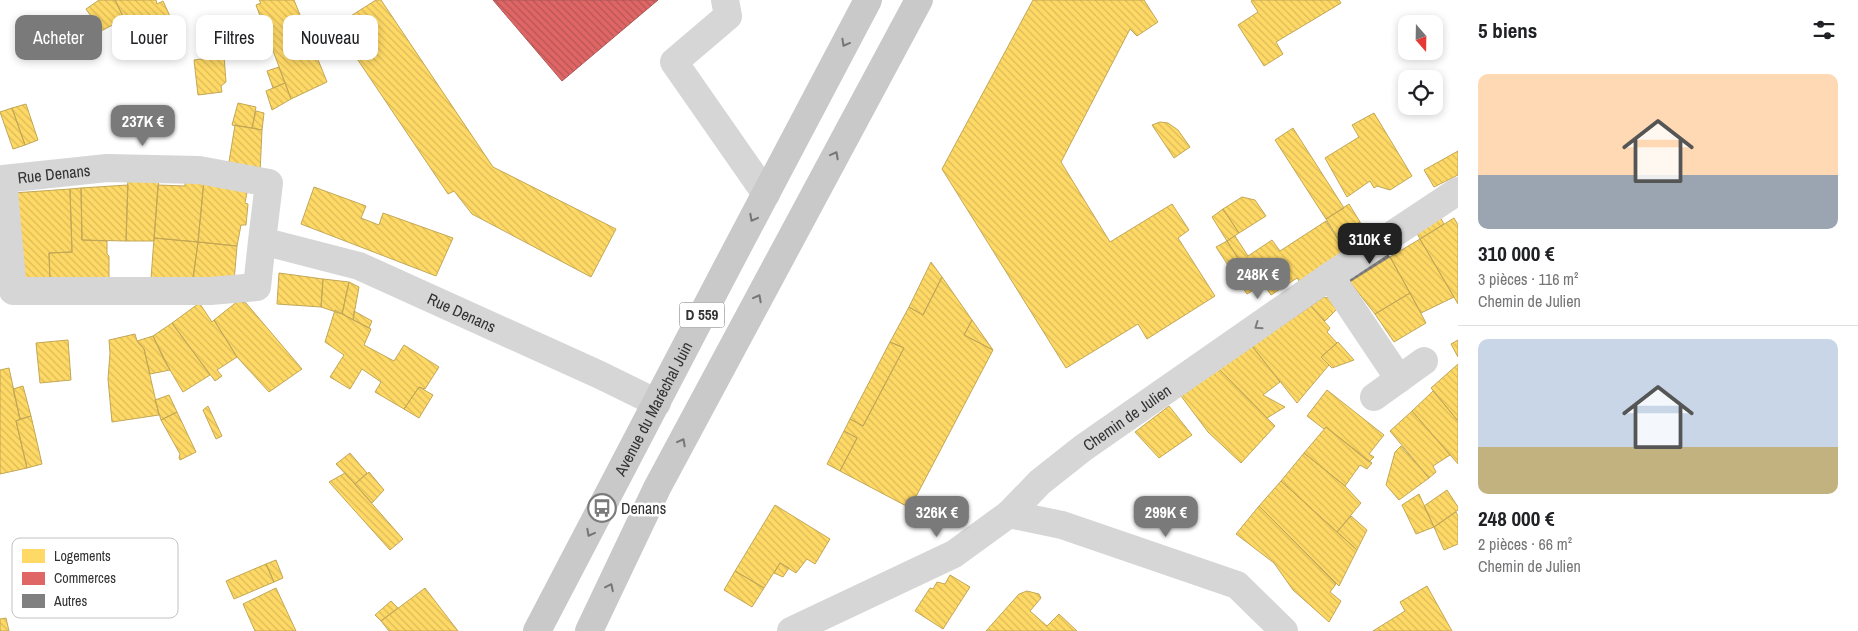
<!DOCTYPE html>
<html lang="fr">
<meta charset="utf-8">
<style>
body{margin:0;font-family:"Archivo Narrow",sans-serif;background:#f2f2f2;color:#202124;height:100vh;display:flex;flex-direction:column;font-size:19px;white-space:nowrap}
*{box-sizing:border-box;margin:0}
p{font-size:16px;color:#757577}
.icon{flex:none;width:28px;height:28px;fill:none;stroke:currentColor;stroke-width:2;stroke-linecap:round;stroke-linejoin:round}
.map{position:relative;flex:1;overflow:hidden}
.details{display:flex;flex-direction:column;background:#fff;width:400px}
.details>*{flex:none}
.guide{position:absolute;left:15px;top:15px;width:475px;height:45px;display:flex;gap:10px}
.needle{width:32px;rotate:160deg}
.fabs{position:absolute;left:1398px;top:15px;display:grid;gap:10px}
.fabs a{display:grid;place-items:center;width:45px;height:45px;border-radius:10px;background:#fff;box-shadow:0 2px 8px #0003;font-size:25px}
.price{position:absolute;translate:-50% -42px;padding:0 11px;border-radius:10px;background:#7a7a7a;color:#fff;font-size:16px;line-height:32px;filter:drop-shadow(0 1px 2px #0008)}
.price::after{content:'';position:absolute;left:50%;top:30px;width:15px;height:11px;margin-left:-8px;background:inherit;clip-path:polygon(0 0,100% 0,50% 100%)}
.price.active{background:#222;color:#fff}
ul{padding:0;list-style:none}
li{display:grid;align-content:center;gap:10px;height:265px;padding:0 20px}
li+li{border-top:1px solid #e0e0e0}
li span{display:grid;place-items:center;height:155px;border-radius:10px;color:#555}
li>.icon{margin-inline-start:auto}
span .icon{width:90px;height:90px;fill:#fffc;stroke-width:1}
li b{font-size:21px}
h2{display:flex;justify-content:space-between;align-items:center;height:60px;padding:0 20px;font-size:21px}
.chip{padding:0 18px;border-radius:10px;background:#fff;box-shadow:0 2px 8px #0003;font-size:18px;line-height:45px}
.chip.active{background:#7a7a7a;color:#fff}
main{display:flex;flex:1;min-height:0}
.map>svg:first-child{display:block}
.homes{fill:url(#homes-back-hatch);stroke:#c2a756}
.shops{fill:url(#shops-back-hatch);stroke:#ac5656}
.building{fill:url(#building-back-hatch)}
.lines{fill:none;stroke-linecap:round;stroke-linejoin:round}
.minor{stroke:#d6d6d6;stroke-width:28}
.major{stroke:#c9c9c9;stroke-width:28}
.oneway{stroke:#767676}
.oneway2{stroke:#7c7c7c}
.labels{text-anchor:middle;stroke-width:5;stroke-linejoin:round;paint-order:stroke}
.shield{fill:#fff;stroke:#707070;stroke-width:1}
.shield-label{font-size:15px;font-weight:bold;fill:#323232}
.street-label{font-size:16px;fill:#323232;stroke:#fff}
.poi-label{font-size:16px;fill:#323232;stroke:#fff;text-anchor:start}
.key{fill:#fff;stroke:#c2c2c2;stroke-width:1}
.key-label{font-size:14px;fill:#323232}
</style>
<main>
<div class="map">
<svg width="1458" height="631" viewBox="0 0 1458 631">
<defs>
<pattern id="homes-back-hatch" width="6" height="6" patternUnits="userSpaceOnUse" patternTransform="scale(1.25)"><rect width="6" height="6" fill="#ffd966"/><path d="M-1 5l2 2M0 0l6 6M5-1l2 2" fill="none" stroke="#dbbb59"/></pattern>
<pattern id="shops-back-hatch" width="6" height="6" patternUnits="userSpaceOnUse" patternTransform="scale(1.25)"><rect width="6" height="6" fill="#e06666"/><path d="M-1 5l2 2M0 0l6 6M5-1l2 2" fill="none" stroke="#b65555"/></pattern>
<pattern id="building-back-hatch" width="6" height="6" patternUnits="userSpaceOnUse" patternTransform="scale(1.25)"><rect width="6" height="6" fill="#808080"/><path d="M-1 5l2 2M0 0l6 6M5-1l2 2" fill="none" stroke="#696969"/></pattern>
</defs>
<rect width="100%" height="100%" fill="#fff"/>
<path class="homes" d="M99,0H115L124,19L101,31L86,9Z
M115,0H156L157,4L163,1L174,25L136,42Z
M259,0H294L327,82L291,99L256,5L261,3Z
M376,0H381L493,167L616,229L591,277L472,214L454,191L448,194L335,26Z
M1033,0H1144L1158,22L1137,36L1130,29L1061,162L1110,242L1172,204L1189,230L1178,238L1215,296L1147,339L1138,324L1066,368L942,169Z
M1253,0H1339L1341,3L1276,42L1283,54L1264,66L1238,25L1258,12L1251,1Z
M224,56L226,82L221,86L222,92L198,95L194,60Z
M279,67L285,83L273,88L267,71Z
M285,83L291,99L272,110L266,91Z
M238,103L256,107L252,128L232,125Z
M26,104L38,140L25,145L12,108Z
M12,108L25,145L13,149L0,112Z
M256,111L264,113L262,130L252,128Z
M1374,113L1412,176L1390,190L1377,186L1374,188L1370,181L1347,197L1325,158L1359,137L1352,125Z
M1160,122L1168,123L1178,130L1190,147L1174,158L1152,125Z
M235,125L262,130L260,173L228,168Z
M1293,128L1344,208L1326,219L1275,140Z
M1458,151V175L1434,187L1424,170Z
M128,176H159L154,241H126Z
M185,178L204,180L198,242L154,238L158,185L185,186Z
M204,180L248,187L245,203L248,204L246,225H241L237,246L198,242Z
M128,185L126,241L82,240L81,188Z
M314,187L366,206L361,218L379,225L383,213L453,238L436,276L301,224Z
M81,188L82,240L107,241V254L109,256V282H50L49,253L72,252L70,189Z
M70,189L72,252L49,253L50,282H21L13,193Z
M1242,197L1255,200L1266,216L1239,233L1223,209Z
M1349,204L1360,222L1337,237L1326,219Z
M1223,209L1239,233L1227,241L1212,217Z
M1439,215L1444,224L1420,239L1415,230Z
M1454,218L1458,225V304L1420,239Z
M1326,221L1346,252L1301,284L1297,278L1271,295L1263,283L1257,288L1227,241L1235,236L1248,256L1272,240L1280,251Z
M1360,222L1367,235L1345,250L1337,237Z
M154,238L198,242L193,280L151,279Z
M1420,239L1454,297L1421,313L1390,257Z
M1227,241L1257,288L1247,294L1216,247Z
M198,242L237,246L234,282L192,285Z
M1390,257L1410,293L1375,314L1350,282Z
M931,262L942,277L923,315L909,307Z
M279,273L323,279L321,307L277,304Z
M942,277L972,320L964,335L993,350L910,508L840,471L857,438L844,431L850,419L863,426L904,348L890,342L909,307L923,315Z
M323,279L349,282L342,314L321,307Z
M349,282L359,287L353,320L342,314Z
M1410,293L1426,323L1394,342L1375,314Z
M1324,297L1329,298L1337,309L1325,321L1311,306Z
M238,301L246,303L302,369L269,392L237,357L214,320Z
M198,304H200L212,322L214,320L237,357L217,370L222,376L215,381L172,323Z
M1311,306L1330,328L1327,332L1337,343L1321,357L1329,365L1297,403L1252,346Z
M335,310L371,329L364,345L394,361L404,345L439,367L425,389L419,387L404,409L375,392L381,382L362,369L350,389L330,377L344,355L325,342Z
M354,311L372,321L369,328L353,320Z
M972,320L993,350L964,335Z
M172,323L210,375L183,392L164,360L153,336Z
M135,334L137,341L144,349L159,415L112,422L108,379L110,353L109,340Z
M153,336L170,370L150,374L144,349L137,341Z
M68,340L71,380L40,383L36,343Z
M1458,340V357L1451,344Z
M890,342L904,348L863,426L850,419Z
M1338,342L1354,360L1332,368L1321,357Z
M1252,346L1280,382L1263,395L1285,407L1267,418L1219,369Z
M1458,364V421L1431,388Z
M9,368L20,419L16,421L27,468L0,474V370Z
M1219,369L1275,426L1241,463L1208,432L1181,396Z
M23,386L31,416L20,419L13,389Z
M419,387L433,395L419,418L404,409Z
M1327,390L1384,435L1369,454L1374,457L1369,462L1326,427L1324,429L1307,416Z
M1433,391L1458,421V464L1412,411Z
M169,395L177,412L161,420L155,400Z
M208,406L222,436L216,439L203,410Z
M1169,406L1192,435L1159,458L1135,432Z
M1412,411L1450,455L1433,466L1436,472L1429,478L1390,431Z
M177,412L196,452L180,460L179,458L180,454L161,420Z
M31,416L42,464L27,468L16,421Z
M1326,427L1372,463L1367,469L1360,465L1345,486L1304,453Z
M844,431L857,438L840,471L827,464Z
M1401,446L1429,478L1399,500L1386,485L1395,452Z
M350,453L367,473L355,484L336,464Z
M1304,453L1345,486L1361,503L1337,532L1281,481Z
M369,472L384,490L372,503L355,484Z
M345,473L403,539L390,550L329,482Z
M1281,481L1357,550L1339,586L1259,506Z
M1447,490L1458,507V510L1434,527L1424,506Z
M1419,494L1434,527L1416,534L1402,505Z
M775,505L830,539L815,564L807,559L796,573L780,563L764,588L735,571Z
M1259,506L1336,584L1330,592L1341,601L1329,622L1293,590L1274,563L1236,534Z
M1456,512L1458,516V544L1444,550L1434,527Z
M1351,516L1367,530L1357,550L1337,532Z
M276,560L283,578L274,582L266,564Z
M780,563L789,568L783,577L774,573Z
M266,564L274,582L234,599L226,581Z
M735,571L764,588L752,607L724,590Z
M950,575L970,587L943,629L915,611L930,588L933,589L937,582L945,584Z
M1427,586L1452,631H1373L1405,611L1400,602Z
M276,588L296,631H255L243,604Z
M425,588L458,631H389L381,621Z
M1027,591L1039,594L1041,598L1030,611L1047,626L1059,614L1077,631H986L1019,594Z
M391,601L398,608L381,621L375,615Z
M6,618L9,631H0V619Z"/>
<path class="shops" d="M493,0H658L562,81Z"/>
<path class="building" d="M1385,249L1390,257L1350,282L1348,277Z"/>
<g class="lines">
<g class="minor">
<path d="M725,0L728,16L674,62L766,194"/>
<path id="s1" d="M262,241L257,287L210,291H13L3,179L107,168L199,170L269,183L262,241L359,266L600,375L657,403"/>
<path d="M1330,276L1399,379"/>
<path d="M1374,397L1424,361"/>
<path d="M1009,514L1062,525L1237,585L1284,631"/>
<path id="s2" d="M791,631L954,554L1009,514L1040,482L1083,448L1330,276L1458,191"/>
</g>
<g class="major">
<path id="s3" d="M537,631L725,271L868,0"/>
<path d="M589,631L657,488L919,0"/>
</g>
</g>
<defs><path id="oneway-chevron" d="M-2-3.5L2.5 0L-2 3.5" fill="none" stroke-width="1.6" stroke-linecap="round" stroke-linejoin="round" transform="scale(1.25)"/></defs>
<g class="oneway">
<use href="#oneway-chevron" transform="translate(845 43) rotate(119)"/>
<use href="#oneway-chevron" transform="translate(835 155) rotate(-62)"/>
<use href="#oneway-chevron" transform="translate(753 218) rotate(118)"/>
<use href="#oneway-chevron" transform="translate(758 298) rotate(-62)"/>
<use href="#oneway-chevron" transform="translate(682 442) rotate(-62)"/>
<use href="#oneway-chevron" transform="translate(590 533) rotate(118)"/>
<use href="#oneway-chevron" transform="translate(610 587) rotate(-64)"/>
</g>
<use class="oneway2" href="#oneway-chevron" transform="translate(1258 326) rotate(145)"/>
<defs>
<symbol id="bus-ring" viewBox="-11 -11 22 22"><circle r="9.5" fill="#fff" stroke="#7a7a7a" stroke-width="1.5"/><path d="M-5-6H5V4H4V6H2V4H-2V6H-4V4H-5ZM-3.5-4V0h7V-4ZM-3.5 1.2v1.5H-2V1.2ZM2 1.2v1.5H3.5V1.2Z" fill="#7a7a7a"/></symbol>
</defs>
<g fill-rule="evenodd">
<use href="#bus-ring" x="586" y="492" width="32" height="32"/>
</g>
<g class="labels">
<rect class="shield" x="679.5" y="302.5" width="45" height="25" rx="4"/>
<g class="shield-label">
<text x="702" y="320">D 559</text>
</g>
<g class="street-label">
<text dy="6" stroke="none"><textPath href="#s1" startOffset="454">Rue Denans</textPath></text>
<text dy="6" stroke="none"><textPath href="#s1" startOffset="942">Rue Denans</textPath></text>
<text dy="6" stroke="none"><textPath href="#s3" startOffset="251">Avenue du Maréchal Juin</textPath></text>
<text dy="6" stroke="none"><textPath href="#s2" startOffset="401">Chemin de Julien</textPath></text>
</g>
<g class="poi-label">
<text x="621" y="514">Denans</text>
</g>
</g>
<rect x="12" y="538" width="166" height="80" rx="8" class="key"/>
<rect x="22" y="549" width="23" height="14" fill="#ffd966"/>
<rect x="22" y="572" width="23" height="13" fill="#e06666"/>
<rect x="22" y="594" width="23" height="14" fill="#808080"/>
<g class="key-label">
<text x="54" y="561">Logements</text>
<text x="54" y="583">Commerces</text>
<text x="54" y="606">Autres</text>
</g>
</svg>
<div class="fabs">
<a><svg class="needle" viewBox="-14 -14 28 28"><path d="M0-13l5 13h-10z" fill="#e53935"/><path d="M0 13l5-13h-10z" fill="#757577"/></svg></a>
<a><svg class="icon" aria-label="locate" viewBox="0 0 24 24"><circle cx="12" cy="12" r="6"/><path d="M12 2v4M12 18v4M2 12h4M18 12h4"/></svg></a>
</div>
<b class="price" style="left:143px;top:147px">237K €</b>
<b class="price active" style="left:1370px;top:265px">310K €</b>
<b class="price" style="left:1258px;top:300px">248K €</b>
<b class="price" style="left:937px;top:538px">326K €</b>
<b class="price" style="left:1166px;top:538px">299K €</b>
<div class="guide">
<a class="chip active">Acheter</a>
<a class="chip">Louer</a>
<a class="chip">Filtres</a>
<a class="chip">Nouveau</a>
</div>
</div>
<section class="details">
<h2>5 biens<svg class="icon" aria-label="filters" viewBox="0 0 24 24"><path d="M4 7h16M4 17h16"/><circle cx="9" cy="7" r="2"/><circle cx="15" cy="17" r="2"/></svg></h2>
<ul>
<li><span style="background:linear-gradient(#ffd9b3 65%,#9aa5b1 0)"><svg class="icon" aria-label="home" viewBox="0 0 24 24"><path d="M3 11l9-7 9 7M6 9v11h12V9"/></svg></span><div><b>310 000 €</b><p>3 pièces · 116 m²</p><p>Chemin de Julien</p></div></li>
<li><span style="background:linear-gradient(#c9d6e8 70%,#c2b280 0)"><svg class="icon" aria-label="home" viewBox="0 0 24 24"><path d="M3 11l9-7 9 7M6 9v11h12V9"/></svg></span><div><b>248 000 €</b><p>2 pièces · 66 m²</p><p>Chemin de Julien</p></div></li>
</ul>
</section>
</main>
